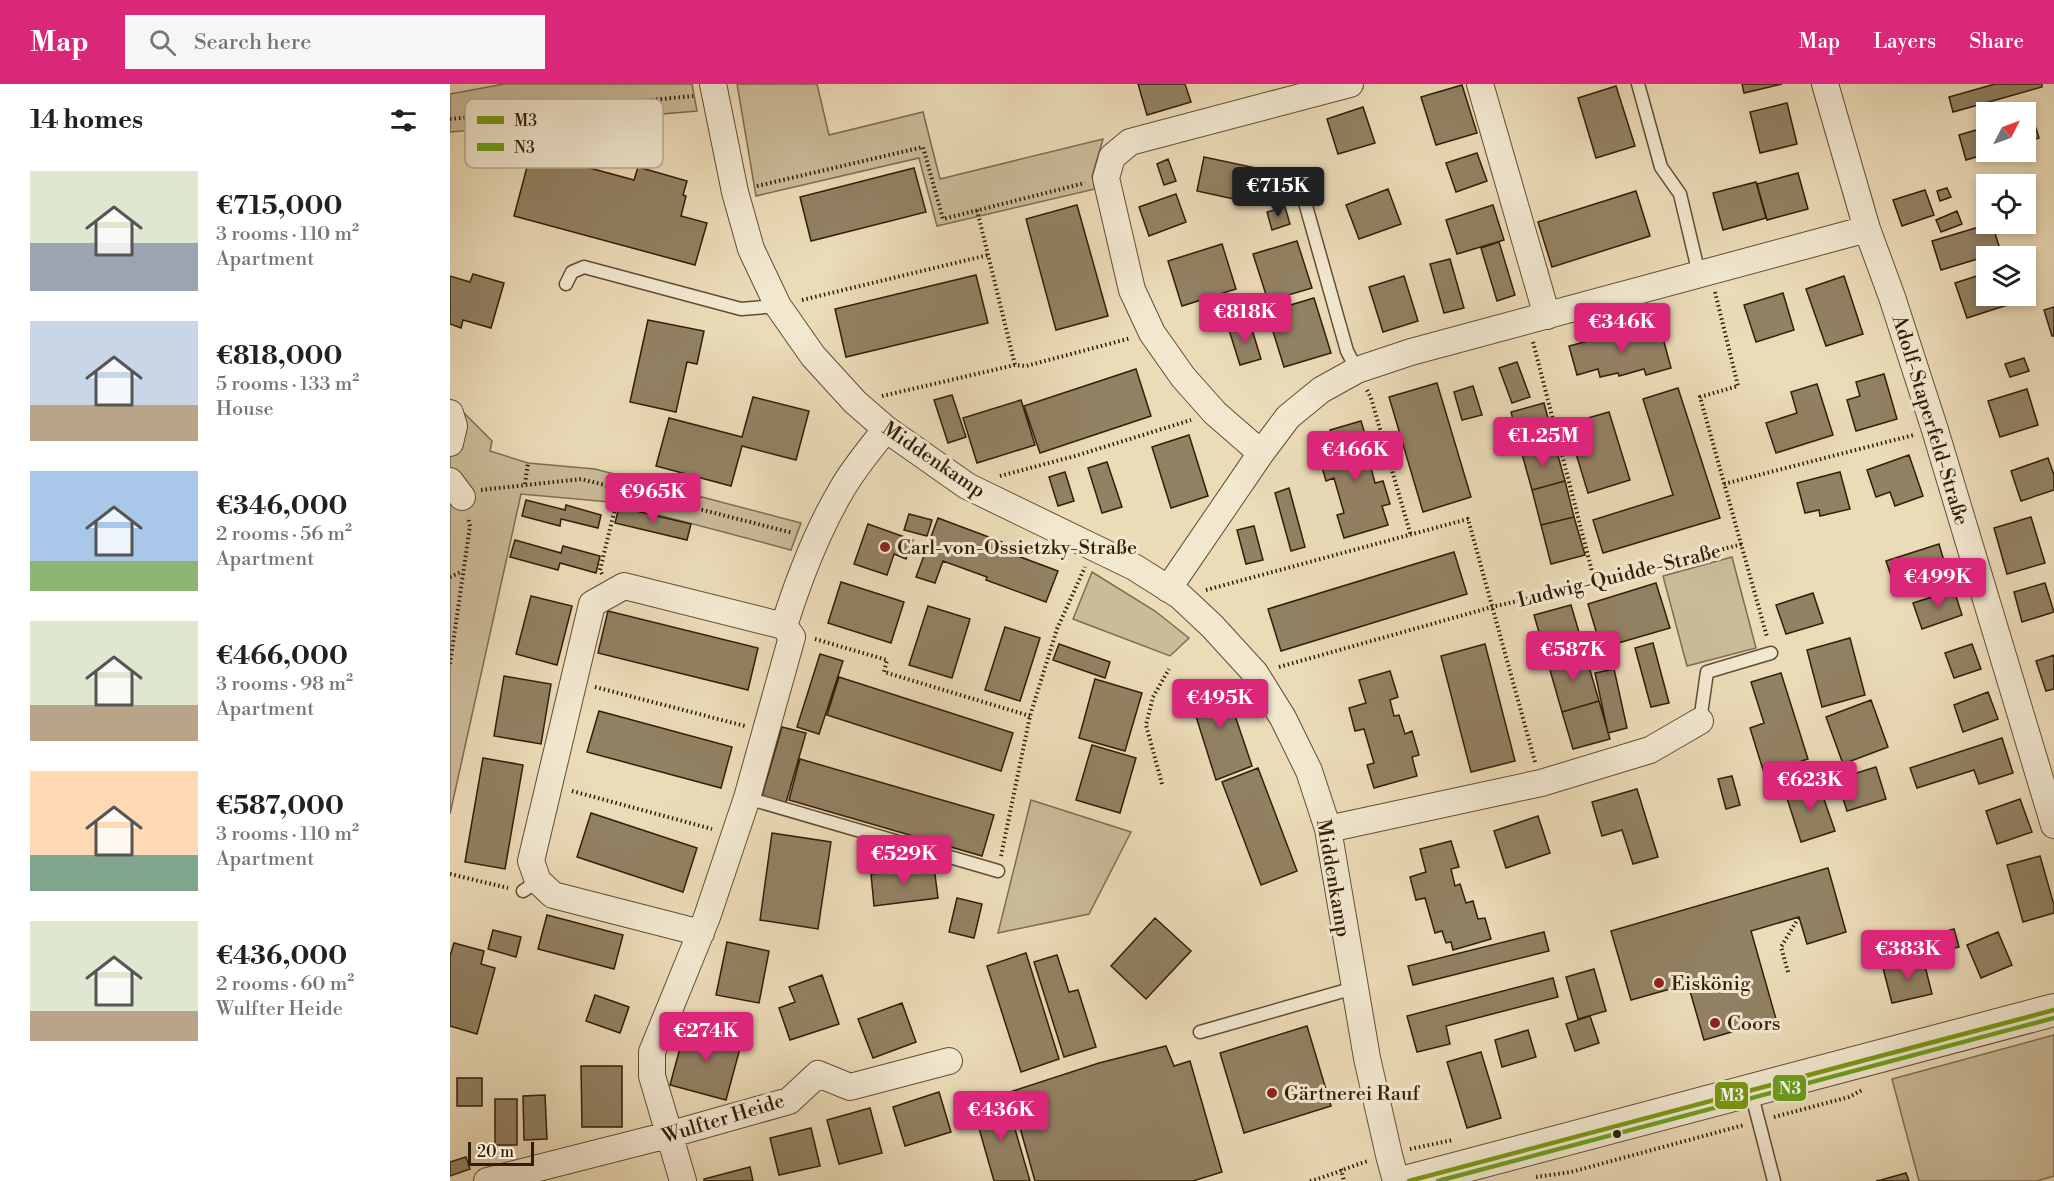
<!DOCTYPE html>
<meta charset="utf-8">
<style>
body{margin:0;font-family:"Libre Bodoni",serif;background:#f6f6f6;color:#202124;height:100vh;display:flex;flex-direction:column;font-size:22px;white-space:nowrap}
*{box-sizing:border-box;margin:0}
p{font-size:20px;color:#757577}
.icon{flex:none;width:33px;height:33px;fill:none;stroke:currentColor;stroke-width:2;stroke-linecap:round;stroke-linejoin:round}
.map{position:relative;flex:1;overflow:hidden}
.details{display:flex;flex-direction:column;background:#fff;width:450px}
.details>*{flex:none}
.needle{width:39px;rotate:48deg}
.buttons{position:absolute;left:1526px;top:18px;display:grid;gap:12px}
.buttons a{display:grid;place-items:center;width:60px;height:60px;border-radius:0px;background:#fff;box-shadow:0 3px 9px #0003;font-size:30px}
.scale{position:absolute;left:18px;bottom:15px;width:66px;box-sizing:border-box;padding-left:6px;border:3px solid #311f07;border-top:0;font-size:16px;line-height:21px;white-space:nowrap;color:#311f07;-webkit-text-stroke:4px #f2e8d0;paint-order:stroke}
.price{position:absolute;translate:-50% -51px;padding:0 14px;border-radius:6px;background:#db2777;color:#fff;font-size:20px;line-height:39px;filter:drop-shadow(0 2px 3px #0008)}
.price::after{content:'';position:absolute;left:50%;top:36px;width:18px;height:14px;margin-left:-9px;background:inherit;clip-path:polygon(0 0,100% 0,50% 100%)}
.price.current{background:#222;color:#fff}
ul{padding:0;list-style:none}
li{display:flex;align-items:center;gap:18px;height:150px;padding:0 30px}
li span{display:grid;place-items:center;flex:none;width:168px;height:120px;border-radius:0px;color:#555}
li>.icon{margin-inline-start:auto}
span .icon{width:72px;height:72px;fill:#fffc;stroke-width:1}
li b{font-size:26px}
h2{display:flex;justify-content:space-between;align-items:center;height:72px;padding:0 30px;font-size:26px}
header{display:flex;align-items:center;gap:36px;box-sizing:border-box;height:84px;padding:0 30px;background:#db2777;color:#fff}
header strong{font-size:28px}
nav{display:flex;gap:33px;margin-inline-start:auto;font-size:21px}
.search{width:420px;height:54px;background:#f6f6f6;display:flex;align-items:center;gap:15px;box-sizing:border-box;padding:0 21px;border-radius:0px;color:#757577;font-size:22px}
main{display:flex;flex:1;min-height:0}
.map>svg:first-child{display:block}
.green{fill:#cbbb99;stroke:#7e6d50;stroke-width:1.5}
.building{fill:#928163;stroke:#311f07;stroke-width:1.5}
.lines{fill:none;stroke-linecap:round;stroke-linejoin:round}
.service-casing{stroke:#604e33;stroke-width:15}
.minor-casing{stroke:#604e33;stroke-width:28}
.tertiary-casing{stroke:#604e33;stroke-width:34}
.path{stroke:#311f07;stroke-width:4;stroke-dasharray:1.5 3;stroke-linecap:butt}
.service{stroke:#f2e8d0;stroke-width:12}
.minor{stroke:#f2e8d0;stroke-width:26}
.tertiary{stroke:#f2e8d0;stroke-width:32}
.bus-1-casing{stroke:#f2e8d0;stroke-width:9}
.bus-2-casing{stroke:#f2e8d0;stroke-width:9}
.bus-1{stroke:#7b9814;stroke-width:4.5}
.bus-2{stroke:#6ca120;stroke-width:4.5}
.poi-dot{fill:#8f2418;stroke:#f2e8d0;stroke-width:2}
.bus-dot{fill:#311f07;stroke:#f2e8d0;stroke-width:2}
.labels{text-anchor:middle;stroke-width:6;stroke-linejoin:round;paint-order:stroke}
.street-label{font-size:20px;fill:#311f07;stroke:#f2e8d0}
.poi-label{font-size:20px;fill:#311f07;stroke:#f2e8d0;text-anchor:start}
.key{fill:#f2e8d0;stroke:#b8ac94;stroke-width:1.5}
.key-label{font-size:16px;fill:#311f07}
.line-badge{stroke:#f2e8d0;stroke-width:2}
.badge-label{font-size:16px;text-anchor:middle;font-weight:bold;fill:#fff}
</style>
<header>
<strong>Map</strong>
<div class="search"><svg class="icon" aria-label="search" viewBox="0 0 24 24"><circle cx="10" cy="10" r="6"/><path d="M15 15l6 6"/></svg>Search here</div>
<nav><a>Map</a><a>Layers</a><a>Share</a></nav>
</header>
<main>
<section class="details">
<h2>14 homes<svg class="icon" aria-label="filters" viewBox="0 0 24 24"><path d="M4 7h16M4 17h16"/><circle cx="9" cy="7" r="2"/><circle cx="15" cy="17" r="2"/></svg></h2>
<ul>
<li><span style="background:linear-gradient(#dfe7d0 60%,#9aa5b1 0)"><svg class="icon" aria-label="home" viewBox="0 0 24 24"><path d="M3 11l9-7 9 7M6 9v11h12V9"/></svg></span><div><b>€715,000</b><p>3 rooms · 110 m²</p><p>Apartment</p></div></li>
<li><span style="background:linear-gradient(#c9d6e8 70%,#b9a48a 0)"><svg class="icon" aria-label="home" viewBox="0 0 24 24"><path d="M3 11l9-7 9 7M6 9v11h12V9"/></svg></span><div><b>€818,000</b><p>5 rooms · 133 m²</p><p>House</p></div></li>
<li><span style="background:linear-gradient(#a9c7e8 75%,#8fb573 0)"><svg class="icon" aria-label="home" viewBox="0 0 24 24"><path d="M3 11l9-7 9 7M6 9v11h12V9"/></svg></span><div><b>€346,000</b><p>2 rooms · 56 m²</p><p>Apartment</p></div></li>
<li><span style="background:linear-gradient(#dfe7d0 70%,#b9a48a 0)"><svg class="icon" aria-label="home" viewBox="0 0 24 24"><path d="M3 11l9-7 9 7M6 9v11h12V9"/></svg></span><div><b>€466,000</b><p>3 rooms · 98 m²</p><p>Apartment</p></div></li>
<li><span style="background:linear-gradient(#ffd9b3 70%,#7fa58c 0)"><svg class="icon" aria-label="home" viewBox="0 0 24 24"><path d="M3 11l9-7 9 7M6 9v11h12V9"/></svg></span><div><b>€587,000</b><p>3 rooms · 110 m²</p><p>Apartment</p></div></li>
<li><span style="background:linear-gradient(#dfe7d0 75%,#b9a48a 0)"><svg class="icon" aria-label="home" viewBox="0 0 24 24"><path d="M3 11l9-7 9 7M6 9v11h12V9"/></svg></span><div><b>€436,000</b><p>2 rooms · 60 m²</p><p>Wulfter Heide</p></div></li>
</ul>
</section>
<div class="map">
<svg width="1604" height="1097" viewBox="0 0 1604 1097">
<rect width="100%" height="100%" fill="#ebdbb7"/>
<filter id="stains"><feTurbulence type="fractalNoise" baseFrequency=".00333" numOctaves="4"/><feColorMatrix values="0 0 0 0 .2 0 0 0 0 .09 0 0 0 0 .02 0 0 0 .5 -.17"/></filter>
<radialGradient id="worn" r=".72"><stop offset=".6" stop-color="#630" stop-opacity="0"/><stop offset="1" stop-color="#630" stop-opacity=".3"/></radialGradient>
<path class="green" d="M54,0H242L247,27L0,48V10Z
M287,0H367L379,51L473,28L490,95L653,55L642,92L645,105L487,142L469,74L306,112Z
M0,315L42,357L40,367L78,379L145,385L351,439L341,466L160,418L71,410L0,730Z
M1282,473L1306,564L1237,582L1213,492Z
M642,488L705,527L739,554L720,572L623,535Z
M581,716L681,748L639,830L548,849Z
M1604,951V1092L1587,1097H1469L1442,995Z"/>
<path class="building" d="M688,0H735L741,18L697,31Z
M1292,0H1332L1294,9Z
M1545,0H1592V3L1503,28L1499,13Z
M1012,1L1027,49L986,61L971,13Z
M1166,2L1185,62L1146,74L1128,14Z
M1337,19L1347,60L1310,69L1300,28Z
M913,23L925,59L888,70L877,35Z
M1581,29L1589,54L1575,58V31Z
M1536,43V68H1543L1516,76L1509,51Z
M81,68L184,96L188,83L237,97L233,111L236,112L231,132L257,139L245,181L64,132Z
M1027,69L1037,97L1006,108L996,79Z
M754,73L806,84L798,118L747,107Z
M718,75L726,97L714,101L707,80Z
M464,84L476,128L361,157L350,113Z
M1348,89L1358,125L1317,136L1307,100Z
M1306,98L1316,134L1273,146L1263,109Z
M1497,104L1501,113L1490,117L1487,107Z
M938,105L951,140L909,155L896,121Z
M1475,106L1484,131L1452,142L1443,116Z
M1186,107L1200,152L1102,183L1088,138Z
M726,110L736,138L699,152L689,123Z
M627,121L658,232L606,246L576,135Z
M1043,121L1054,156L1007,170L996,136Z
M835,123L840,140L822,146L817,128Z
M1507,127L1512,140L1491,148L1486,136Z
M1539,140H1542L1551,168L1491,186L1482,157Z
M847,157L862,204L818,217L803,170Z
M1049,158L1065,211L1047,217L1031,164Z
M772,160L786,205L732,222L718,177Z
M1000,175L1014,224L994,229L980,180Z
M1536,189V212H1575V203L1579,214L1517,234L1505,199Z
M23,190L54,199L41,244L13,236L11,244L0,240V192L20,198Z
M526,191L538,239L396,273L385,225Z
M954,192L968,237L933,248L919,203Z
M1394,192L1413,250L1376,262L1356,205Z
M1333,209L1344,246L1306,258L1294,221Z
M864,214L881,269L834,283L817,228Z
M1604,223V252H1602L1594,226Z
M198,236L254,247L247,280L237,278L226,328L180,318Z
M800,239L811,275L790,281L779,246Z
M1210,243L1221,284L1196,291L1194,285L1169,292L1168,289L1150,293L1148,285L1127,291L1119,262L1184,245L1185,250Z
M1574,274L1579,287L1560,293L1555,280Z
M1067,278L1080,313L1062,319L1049,284Z
M686,285L701,332L590,369L574,322Z
M1434,290L1447,335L1406,347L1397,316L1410,312L1406,298Z
M987,299L1021,413L973,428L939,313Z
M1367,300L1383,351L1326,369L1316,339L1347,329L1341,308Z
M1023,302L1032,331L1012,336L1004,308Z
M1228,304L1270,434L1153,469L1143,436L1223,411L1193,315Z
M1577,305L1588,341L1550,353L1538,317Z
M502,311L516,353L498,359L484,316Z
M303,313L359,327L346,376L292,362L281,402L206,382L219,334L292,353Z
M571,316L585,361L527,379L513,334Z
M1094,319L1105,361L1072,370L1061,328Z
M1159,328L1180,396L1138,409L1117,340Z
M911,337L919,363L910,365L915,382L920,380L925,399L933,397L940,420L932,422L938,441L894,454L887,431L894,429L884,394L876,397L869,373L886,368L880,346Z
M739,351L758,412L721,424L702,363Z
M1105,361L1115,397L1082,406L1072,370Z
M1459,371L1473,412L1445,422L1440,408L1426,413L1417,386Z
M1598,374L1604,391V406L1571,417L1561,387Z
M657,378L672,423L652,429L638,384Z
M615,388L624,417L608,422L599,393Z
M1390,388L1400,425L1370,432L1369,426L1355,429L1347,399Z
M1115,397L1124,433L1091,441L1082,406Z
M839,404L855,463L841,467L825,409Z
M76,416L115,426L116,421L151,431L148,444L111,435L110,442L72,432Z
M169,423L241,440L237,456L165,439Z
M459,430L482,436L477,452L454,446Z
M1124,433L1135,471L1101,480L1091,441Z
M1581,433L1595,479L1557,490L1544,444Z
M488,434L552,458L549,465L608,487L596,518L536,496L537,493L493,477L485,499L466,493Z
M418,440L463,456L456,475L444,470L437,491L404,480Z
M804,442L813,476L796,480L787,446Z
M65,456L111,469L113,462L150,472L146,489L110,479L108,486L60,473Z
M1489,460L1497,487L1445,503L1436,477Z
M1004,468L1017,510L831,567L818,525Z
M391,498L454,518L441,559L378,539Z
M1206,499L1220,544L1151,564L1138,520Z
M1595,499L1604,528L1572,538L1564,508Z
M1504,506L1512,531L1472,545L1463,519Z
M1363,509L1373,539L1336,550L1326,521Z
M81,512L122,522L107,581L66,570Z
M1121,521L1135,569L1098,579L1084,531Z
M478,522L520,535L502,594L459,581Z
M158,527L308,564L298,606L148,569Z
M555,543L590,554L570,617L535,606Z
M1400,554L1415,611L1372,623L1357,566Z
M1203,559L1219,619L1201,623L1185,564Z
M609,560L660,578L655,594L603,576Z
M1035,560L1065,677L1021,688L991,572Z
M1522,560L1531,585L1504,594L1495,569Z
M1135,569L1149,617L1112,628L1098,579Z
M370,570L393,577L369,650L347,643Z
M1604,571V605L1596,607L1586,577Z
M1164,585L1177,644L1158,649L1145,589Z
M940,587L948,613L940,616L944,632L949,631L955,650L962,647L969,671L962,673L967,692L924,704L917,681L924,679L914,645L905,647L899,624L916,619L909,596Z
M1331,589L1358,675L1314,689L1300,644L1314,639L1301,598Z
M54,592L101,600L91,660L44,652Z
M389,593L563,649L551,687L377,631Z
M645,595L692,609L675,667L629,654Z
M773,596L802,682L766,696L738,607Z
M1538,608L1548,635L1513,648L1504,621Z
M1421,616L1438,663L1393,680L1376,633Z
M1149,617L1160,655L1123,665L1112,628Z
M149,627L282,663L271,704L137,668Z
M332,643L356,649L335,722L311,715Z
M1552,654L1563,689L1529,700L1524,686L1467,704L1460,684Z
M642,661L686,674L670,729L626,716Z
M33,674L73,681L55,785L15,778Z
M350,675L544,731L532,772L339,716Z
M1426,683L1436,715L1397,727L1387,695Z
M808,684L847,787L811,801L772,698Z
M1282,692L1290,721L1276,725L1268,695Z
M1368,698L1385,747L1351,758L1335,708Z
M1187,705L1208,773L1183,780L1172,746L1152,752L1142,718Z
M1570,715L1582,748L1547,760L1536,727Z
M141,729L247,764L233,808L127,773Z
M1088,732L1100,769L1056,784L1044,747Z
M322,749L381,758L368,845L310,836Z
M1001,757L1009,783L1001,785L1005,802L1010,800L1016,819L1023,817L1028,835L1035,834L1041,855L1003,866L1001,858L996,859L992,847L985,849L975,814L966,816L960,793L976,788L970,765Z
M1590,772L1604,821V829L1573,838L1557,781Z
M484,783L488,814L424,822L421,790Z
M1378,784L1396,848L1357,860L1349,833L1301,847L1326,935L1254,956L1238,900L1181,916L1161,847Z
M507,814L532,820L524,854L499,848Z
M97,831L173,851L164,885L88,865Z
M705,834L741,867L696,915L661,882Z
M1504,845L1509,863L1477,871L1472,854Z
M43,846L71,853L66,873L38,865Z
M1094,848L1099,867L963,901L958,882Z
M1548,848L1562,881L1531,894L1517,861Z
M277,858L319,867L309,919L266,911Z
M4,859L34,867L31,880L45,884L27,950L0,942V872Z
M576,869L609,975L571,988L537,882Z
M607,871L619,908L628,906L646,963L614,973L584,878Z
M1473,874L1482,910L1442,919L1433,884Z
M1144,885L1156,927L1128,935L1116,893Z
M372,891L389,940L340,956L329,924L345,918L339,903Z
M1103,894L1108,913L996,942L1000,960L967,968L957,932Z
M145,911L179,923L170,949L136,937Z
M452,919L466,958L423,974L408,935Z
M1140,932L1149,959L1125,967L1116,940Z
M236,942L292,957L276,1016L220,1001Z
M857,942L881,1022L794,1049L770,969Z
M1078,946L1086,973L1052,983L1045,956Z
M716,962L724,982L740,977L772,1088L743,1097H585L560,1008L649,979Z
M1031,968L1051,1034L1017,1044L997,978Z
M131,982H172V1043H132Z
M7,994H32V1022H7Z
M489,1008L501,1048L455,1062L443,1023Z
M95,1011L97,1055L74,1056L73,1012Z
M556,1014L580,1097H544L523,1023Z
M45,1015H67V1061H45Z
M420,1024L432,1069L389,1080L377,1036Z
M361,1044L370,1082L329,1091L320,1054Z
M16,1073L20,1085L0,1092V1078Z
M300,1083L303,1097H254V1095Z
M1456,1089L1459,1097H1426L1431,1096Z"/>
<g class="lines">
<defs>
<path id="service" d="M1188,0L1211,83L1230,110L1249,190
M856,122L897,267L907,286
M116,200L122,188L134,183L291,225L328,222
M1250,637L1257,588L1321,569
M297,714L548,787
M73,807L88,797
M750,948L904,904
M1301,1008L1324,1097"/>
<path id="minor" d="M263,0L285,108L301,165L328,222L363,272L405,318L436,345L517,402L684,483L730,512L762,542L805,589L833,634L859,687L878,745L917,974L939,1071L946,1097
M1030,0L1097,232
M1375,0L1417,145L1442,213L1485,346L1604,741
M0,329L4,342L0,359
M811,369L765,329L733,293L702,249L682,206L656,94L662,73L680,58L900,0
M0,397L12,413
M718,505L811,369L838,333L871,306L907,286L961,268L1417,145
M878,745L1091,699L1200,666L1250,637
M251,849L103,811L88,797L81,777L142,520L174,502L334,542
M37,1097L218,1051L339,1017L368,990L400,1003L499,977
M233,1097L202,992V968L257,833L297,714L342,553L334,542C349,494 366,449 392,405C404,384 421,364 436,345"/>
<path id="tertiary" d="M959,1097L1604,926"/>
</defs>
<use href="#service" class="service-casing"/>
<use href="#minor" class="minor-casing"/>
<use href="#tertiary" class="tertiary-casing"/>
<path class="path" d="M0,35L243,12
M307,102L473,63L493,135L635,99
M527,126L565,281
M1265,208L1288,302L1250,313L1317,553
M352,216L538,171
M1083,258L1145,499
M917,306L921,314L961,452
M432,312L565,281L576,282L681,254
M550,392L625,372L741,336
M75,400L78,379
M1274,400L1464,351
M31,406L131,395L343,449
M152,490L150,486L170,404
M0,493L11,488
M756,506L1018,435L1085,678
M365,555L437,576L434,588L580,632
M0,580L20,442L18,433
M829,583L1042,523L1145,499L1292,460
M145,603L295,642
M712,700L696,641L703,613L719,585
M122,707L262,745
M551,772L580,632L607,545L635,483
M0,790L58,804
M1338,888L1331,863L1349,833
M1324,1033L1399,1013L1414,1005
M960,1065L1003,1056
M891,1085L894,1097
M1086,1093L1121,1088L1294,1041
M860,1097C880,1092 898,1083 918,1077"/>
<use href="#service" class="service"/>
<use href="#minor" class="minor"/>
<use href="#tertiary" class="tertiary"/>
<defs>
<path id="bus-1" d="M959,1097L1604,926"/>
<path id="bus-2" d="M988,1097L1604,934"/>
</defs>
<use href="#bus-1" class="bus-1-casing"/>
<use href="#bus-2" class="bus-2-casing"/>
<use href="#bus-1" class="bus-1"/>
<use href="#bus-2" class="bus-2"/>
</g>
<g class="poi-dot">
<circle cx="435" cy="463" r="6"/>
<circle cx="1209" cy="899" r="6"/>
<circle cx="1265" cy="939" r="6"/>
<circle cx="822" cy="1009" r="6"/>
</g>
<circle class="bus-dot" cx="1167" cy="1050" r="5"/>
<g class="labels">
<g class="street-label">
<text transform="translate(1481 336) rotate(73)" y="7">Adolf-Staperfeld-Straße</text>
<text transform="translate(484 375) rotate(34)" y="7">Middenkamp</text>
<text transform="translate(1169 491) rotate(-14)" y="7">Ludwig-Quidde-Straße</text>
<text transform="translate(884 794) rotate(80)" y="7">Middenkamp</text>
<text transform="translate(273 1034) rotate(-17)" y="7">Wulfter Heide</text>
</g>
<g class="poi-label">
<text x="447" y="470">Carl-von-Ossietzky-Straße</text>
<text x="1221" y="906">Eiskönig</text>
<text x="1277" y="946">Coors</text>
<text x="834" y="1016">Gärtnerei Rauf</text>
</g>
</g>
<rect x="15" y="15" width="198" height="69" rx="9" class="key"/>
<rect x="27" y="32" width="27" height="8" fill="#7b9814"/>
<rect x="27" y="59" width="27" height="8" fill="#6ca120"/>
<g class="key-label">
<text x="64" y="42">M3</text>
<text x="64" y="69">N3</text>
</g>
<g class="line-badge">
<rect x="1322" y="990" width="35" height="28" rx="6" fill="#6ca120"/>
<rect x="1264" y="997" width="35" height="29" rx="6" fill="#7b9814"/>
</g>
<g class="badge-label">
<text x="1340" y="1010">N3</text>
<text x="1282" y="1017">M3</text>
</g>
<rect width="100%" height="100%" filter="url(#stains)"/>
<rect width="100%" height="100%" fill="url(#worn)"/>
</svg>
<div class="buttons">
<a><svg class="needle" viewBox="-14 -14 28 28"><path d="M0-13l5 13h-10z" fill="#e53935"/><path d="M0 13l5-13h-10z" fill="#757577"/></svg></a>
<a><svg class="icon" aria-label="locate" viewBox="0 0 24 24"><circle cx="12" cy="12" r="6"/><path d="M12 2v4M12 18v4M2 12h4M18 12h4"/></svg></a>
<a><svg class="icon" aria-label="layers" viewBox="0 0 24 24"><path d="M12 4l9 5-9 5-9-5zM3 14l9 5 9-5"/></svg></a>
</div>
<div class="scale">20 m</div>
<b class="price current" style="left:828px;top:134px">€715K</b>
<b class="price" style="left:795px;top:260px">€818K</b>
<b class="price" style="left:1172px;top:270px">€346K</b>
<b class="price" style="left:1093px;top:384px">€1.25M</b>
<b class="price" style="left:905px;top:398px">€466K</b>
<b class="price" style="left:203px;top:440px">€965K</b>
<b class="price" style="left:1488px;top:525px">€499K</b>
<b class="price" style="left:1123px;top:598px">€587K</b>
<b class="price" style="left:770px;top:646px">€495K</b>
<b class="price" style="left:1360px;top:728px">€623K</b>
<b class="price" style="left:454px;top:802px">€529K</b>
<b class="price" style="left:1458px;top:897px">€383K</b>
<b class="price" style="left:256px;top:979px">€274K</b>
<b class="price" style="left:551px;top:1058px">€436K</b>
</div>
</main>
